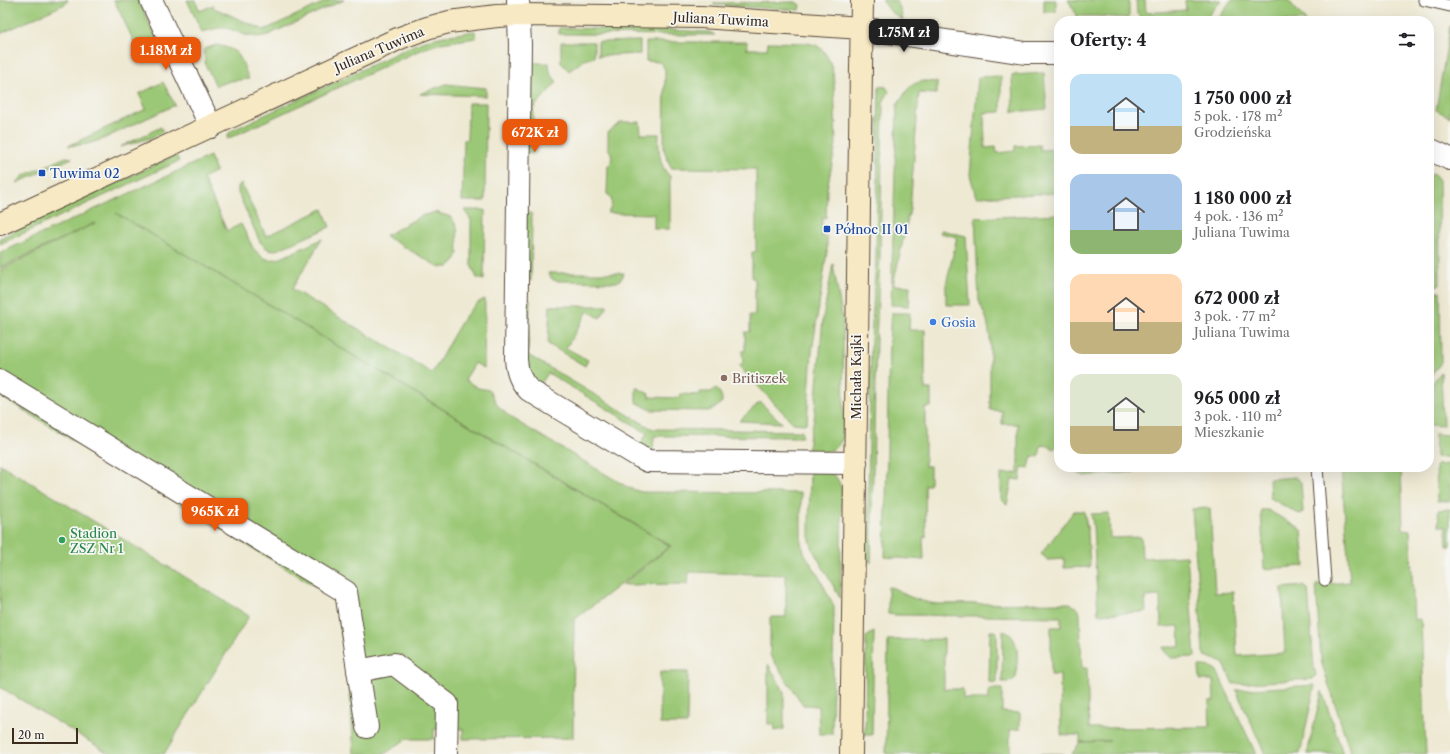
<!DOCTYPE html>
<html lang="pl">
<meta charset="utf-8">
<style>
body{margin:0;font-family:"Libre Caslon Text",serif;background:#f6f6f6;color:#202124;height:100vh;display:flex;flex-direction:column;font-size:15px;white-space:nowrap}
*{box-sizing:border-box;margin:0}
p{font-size:13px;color:#757577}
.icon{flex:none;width:22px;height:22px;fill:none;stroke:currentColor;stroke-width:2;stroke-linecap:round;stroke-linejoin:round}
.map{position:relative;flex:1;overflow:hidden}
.side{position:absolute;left:1054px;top:16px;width:380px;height:456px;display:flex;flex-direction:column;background:#fff;border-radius:16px;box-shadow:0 4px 16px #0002}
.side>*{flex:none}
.scale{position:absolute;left:12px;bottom:10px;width:66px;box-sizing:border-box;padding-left:4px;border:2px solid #3b2a1e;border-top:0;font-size:11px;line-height:14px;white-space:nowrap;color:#3b2a1e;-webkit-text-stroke:3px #f6f6f2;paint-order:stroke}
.price{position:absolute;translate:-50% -34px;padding:0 9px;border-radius:8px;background:#ea580c;color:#fff;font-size:13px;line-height:26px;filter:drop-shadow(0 1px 2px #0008)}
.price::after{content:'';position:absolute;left:50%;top:24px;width:12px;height:9px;margin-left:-6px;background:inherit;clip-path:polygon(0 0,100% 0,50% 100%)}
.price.on{background:#222;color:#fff}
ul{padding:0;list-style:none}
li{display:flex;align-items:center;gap:12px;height:100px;padding:0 16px}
li span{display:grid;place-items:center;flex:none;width:112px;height:80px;border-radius:12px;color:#555}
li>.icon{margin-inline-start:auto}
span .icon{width:48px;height:48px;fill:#fffc;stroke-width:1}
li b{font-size:17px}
h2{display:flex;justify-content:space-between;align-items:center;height:48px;padding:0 16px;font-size:17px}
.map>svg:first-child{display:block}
.green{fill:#9bc876;stroke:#6b794a}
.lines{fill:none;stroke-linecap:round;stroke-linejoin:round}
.lane-casing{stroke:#564739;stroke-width:13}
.street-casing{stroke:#564739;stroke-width:24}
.secondary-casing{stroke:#564739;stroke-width:24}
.lane{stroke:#fff;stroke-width:11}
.street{stroke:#fff;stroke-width:22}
.secondary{stroke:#f7e9c3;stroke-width:22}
.transit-dot{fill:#1a4fb4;stroke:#f6f6f2;stroke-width:1.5}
.shop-dot{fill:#3f7fe0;stroke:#f6f6f2;stroke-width:1.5}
.education-dot{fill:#8d6e63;stroke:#f6f6f2;stroke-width:1.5}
.leisure-dot{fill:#2e9e5b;stroke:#f6f6f2;stroke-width:1.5}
.labels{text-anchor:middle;stroke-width:3.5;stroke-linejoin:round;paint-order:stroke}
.street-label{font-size:13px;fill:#3b2a1e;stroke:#f6f6f2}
.transit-label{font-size:13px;fill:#164399;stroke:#f6f6f2;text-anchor:start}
.shop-label{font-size:13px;fill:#366cbe;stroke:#f6f6f2;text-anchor:start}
.education-label{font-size:13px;fill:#785e54;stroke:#f6f6f2;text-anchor:start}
.leisure-label{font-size:13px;fill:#27864d;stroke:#f6f6f2;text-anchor:start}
</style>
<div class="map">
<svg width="1450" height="754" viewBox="0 0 1450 754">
<rect width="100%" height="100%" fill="#f6f6f2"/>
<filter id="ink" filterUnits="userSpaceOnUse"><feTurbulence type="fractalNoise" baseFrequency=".025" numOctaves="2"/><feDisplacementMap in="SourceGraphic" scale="8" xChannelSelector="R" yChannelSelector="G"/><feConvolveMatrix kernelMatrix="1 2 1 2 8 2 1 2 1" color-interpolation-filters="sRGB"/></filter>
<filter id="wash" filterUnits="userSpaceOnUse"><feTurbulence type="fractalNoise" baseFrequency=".012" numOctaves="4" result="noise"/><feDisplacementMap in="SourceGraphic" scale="16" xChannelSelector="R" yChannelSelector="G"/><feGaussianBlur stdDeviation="0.9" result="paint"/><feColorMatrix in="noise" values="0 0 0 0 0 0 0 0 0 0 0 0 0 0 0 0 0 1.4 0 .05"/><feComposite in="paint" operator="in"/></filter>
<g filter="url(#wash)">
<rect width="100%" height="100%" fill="#eee9d3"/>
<path class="green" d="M0,0H68L65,4L0,34Z
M114,0H138L164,53L144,63Z
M187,0H195L200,11L213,5L214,8L264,30L329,0H344L268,35L258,37L245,35L227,28H218L202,32Z
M882,0H895L899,5L903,20L891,12Z
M1044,0H1056V12H1044Z
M1068,0H1129V18L1096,16H1076L1075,12Z
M1136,0H1145L1146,13L1186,10L1185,0H1221L1204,21H1145L1137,14Z
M1231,0H1288L1306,21H1217Z
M796,2L800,5L799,10L714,5V3Z
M1450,26V117L1436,110Z
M559,28L671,30L710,32L715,35L559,34Z
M475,31L476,38L441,43L420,50L227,139L229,133L233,130L416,44L439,37Z
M640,41V54L598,56V42Z
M561,42H594V57L584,60L569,71L561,63Z
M646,42H747L748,48L745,49H767L768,42L806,43L816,45L823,50L831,63L834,79L836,144L827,189L826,218H822V237H827V252L812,352L807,422L804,424L793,423L739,366L743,362L742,351H745V332H750V315H755V279L752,278V252H756V169L671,168L664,150L665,69L660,62L646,61Z
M216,45C242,50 239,56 249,79L230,81L216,86L205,64L204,49Z
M527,63H549L550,73L557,82L536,105L533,110V153H526Z
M1044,73L1047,109L1013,112L1012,75Z
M1001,76V112L984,113L985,148L996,147L997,153L1015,151V146L1040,145V150L1059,149V193L976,197L970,175L978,77Z
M924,81L937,82V94L919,93L910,209L893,285L910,286L909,306L891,305L897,105C907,93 906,84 924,81Z
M163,82L175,105L103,139L88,144L68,146L146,109L139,94Z
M446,84L486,88V96L420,94Z
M879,86L886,87L889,92L883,102L880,258L876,340L871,563L868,559L867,555L871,340L876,259Z
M468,103H486L485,201H462L464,140L467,139Z
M621,122H640L641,134H659C658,146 659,168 670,176V229H654V214L607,213C612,208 612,204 611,197L607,194L608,166L611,163C612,157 612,153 608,148V132Z
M161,127L163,132L151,138L120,147Z
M176,155L179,161L0,244V238Z
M210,156L216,171L203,178L227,231L241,224L253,248L261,256L269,260L281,258L322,239L292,289L432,373C445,354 464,306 485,299L484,368L475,363L465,380L478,388L489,390L498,406L511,418L629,488L641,492L801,493V543L805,554L819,577L834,606L832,734H819L818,706L803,705L770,655V617H786V575L689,572L688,584L622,585L671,546L116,213L670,546L574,620L573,738L463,739V729H434V739H406L385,754H354L349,680L335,598L0,396V270L95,223L0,268V253Z
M66,157L72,158L17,183L23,176Z
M1434,174L1439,180L1440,285L1434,286V291H1440L1441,363L1429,377V175Z
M241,183L266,236L323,209L330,227L279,249L271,251L265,247L260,242L238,193V187Z
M464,210H485L484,280L477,278L471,265V220Z
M435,212L451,217L457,227L458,254L454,262L448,267H439L385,236L421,216Z
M526,213H532L531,281L525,278Z
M1059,214V444L1054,449L1049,446L1041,445L1039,457L1032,456L1029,468L1022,467L1020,480L1012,479L1007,505L1001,499V474L1018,473V424H1002V411L990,410V337L987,320L979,301L975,218Z
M941,230L966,236L970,305H946V285L957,237L940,233Z
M833,264L843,322L844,436C835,453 827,453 809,453V439L814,420L823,318Z
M548,273H624L622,278L617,282L556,281L552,279Z
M530,299L528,355L649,427L653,429L802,431V437L654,436L653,451L639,447L647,433L548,373L539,387L525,367L527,303Z
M550,306H608L600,318L588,311L566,348L588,360L585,366L548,344Z
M891,313H910L909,330H925V389H931V407H925V466H930V485H925L926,537H923L924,560L885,557L889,341Z
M1441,372L1443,426L1429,425V388Z
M636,387L649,394V397L679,398L680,394L700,395V392H711L715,388C720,392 722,395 722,402L714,409L708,411L651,410L636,402Z
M760,402L782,423L739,421Z
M1435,434L1450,435V457H1436Z
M0,464L249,616L164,754H110L0,687Z
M1450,464V501H1437L1436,465Z
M1074,467H1134V472L1084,476L1076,472Z
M1341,467H1401L1403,529L1410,530L1414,620L1421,619L1426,754H1351L1321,661L1316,585L1350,582Z
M810,470C828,471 836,470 842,490L840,598L813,550L809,536Z
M1295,477L1301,482L1303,512L1301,514L1297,513L1270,498L1269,479Z
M1210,508L1215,593L1233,592L1237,656L1285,653L1282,588L1303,586L1308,589L1314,667L1316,675L1315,677L1313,679L1233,684L1224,664L1219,661L1205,656L1203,652L1192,509Z
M1450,509V546H1447L1446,526H1439L1438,510Z
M1261,510H1268L1302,530L1305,566L1264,569Z
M1074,511H1084L1088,533L1090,567L1064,568V559L1048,560L1041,554Z
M1109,513L1110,538L1141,537L1142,558L1187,556L1195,657L1171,658L1164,651L1163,647H1180L1179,626L1161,627L1160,596L1145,597L1146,612L1098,614L1093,525L1091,514Z
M888,587C895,587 901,593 908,596C918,600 927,603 937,604L1070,603L1078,609L1080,614L1082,668H1087L1089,728L1210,727L1209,701H1214L1213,680H1200L1199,666C1207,666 1211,666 1217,671L1256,754H1072L1080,742L1110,741L1080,742V735H1061L1060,675H1051V627H1061V617L896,615L888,614Z
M990,631H996L997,633V683L989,682Z
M1003,631C1022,636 1017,662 1016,677C1013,682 1008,682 1002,682Z
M874,632L872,735H865L866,637Z
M944,639V689H963V699H989V689H1002V712L1020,713V729L1010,730V753L1063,754H886L888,640Z
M768,664L784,691V729L775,731L774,724H768Z
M660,672H688L687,724H660Z
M1315,685L1300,754H1265L1236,690Z
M1322,691L1343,754H1307Z"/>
</g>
<g filter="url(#ink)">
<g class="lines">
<defs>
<path id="lane" d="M1424,0L1450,6
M1317,467L1325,580"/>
<path id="street" d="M151,0L211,127
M518,0L520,44L516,359C517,372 520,381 529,390L640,457L648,461L856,463
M861,28L1025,53H1059
M1429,149L1450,159
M0,381L346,592L367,727
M358,671L394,664L447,704L446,754"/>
<path id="secondary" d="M0,224L400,38L427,28L449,22L497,16L519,15L701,17L861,28
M851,754L862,0"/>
</defs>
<use href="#lane" class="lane-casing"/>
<use href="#street" class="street-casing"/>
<use href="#secondary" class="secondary-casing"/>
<use href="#lane" class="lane"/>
<use href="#street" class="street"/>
<use href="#secondary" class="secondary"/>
</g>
</g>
<g class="transit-dot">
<rect x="38" y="169" width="8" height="8" rx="2"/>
<rect x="823" y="225" width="8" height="8" rx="2"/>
</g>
<circle class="shop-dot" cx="933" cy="322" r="4"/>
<circle class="education-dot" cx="724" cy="378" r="4"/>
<circle class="leisure-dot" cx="62" cy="540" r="4"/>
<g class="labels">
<g class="street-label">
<text transform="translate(721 19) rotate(3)" y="5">Juliana Tuwima</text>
<text transform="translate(379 49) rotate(-23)" y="5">Juliana Tuwima</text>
<text transform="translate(856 377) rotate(-90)" y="5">Michała Kajki</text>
</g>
<g class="transit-label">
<text x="50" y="178">Tuwima 02</text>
<text x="835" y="234">Północ II 01</text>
</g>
<g class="shop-label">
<text x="941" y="327">Gosia</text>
</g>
<g class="education-label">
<text x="732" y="383">Britiszek</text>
</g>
<g class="leisure-label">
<text x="70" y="538">Stadion<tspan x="70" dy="15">ZSZ Nr 1</tspan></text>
</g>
</g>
</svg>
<div class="scale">20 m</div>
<b class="price on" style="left:904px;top:53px">1.75M zł</b>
<b class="price" style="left:166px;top:71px">1.18M zł</b>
<b class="price" style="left:535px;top:153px">672K zł</b>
<b class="price" style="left:215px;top:532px">965K zł</b>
<section class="side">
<h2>Oferty: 4<svg class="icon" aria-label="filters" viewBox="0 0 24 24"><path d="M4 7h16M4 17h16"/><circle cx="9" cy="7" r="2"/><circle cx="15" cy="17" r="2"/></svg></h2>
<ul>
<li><span style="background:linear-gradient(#bfe0f5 65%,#c2b280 0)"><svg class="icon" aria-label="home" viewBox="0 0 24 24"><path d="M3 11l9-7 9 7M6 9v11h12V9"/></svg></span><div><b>1 750 000 zł</b><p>5 pok. · 178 m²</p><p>Grodzieńska</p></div></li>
<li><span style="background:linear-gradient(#a9c7e8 70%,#8fb573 0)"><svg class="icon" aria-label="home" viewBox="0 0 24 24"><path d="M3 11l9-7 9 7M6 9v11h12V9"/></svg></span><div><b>1 180 000 zł</b><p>4 pok. · 136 m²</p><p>Juliana Tuwima</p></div></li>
<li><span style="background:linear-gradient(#ffd9b3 60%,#c2b280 0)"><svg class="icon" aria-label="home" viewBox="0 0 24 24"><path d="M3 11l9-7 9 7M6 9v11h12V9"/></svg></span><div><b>672 000 zł</b><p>3 pok. · 77 m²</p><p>Juliana Tuwima</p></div></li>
<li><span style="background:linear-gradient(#dfe7d0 65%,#c2b280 0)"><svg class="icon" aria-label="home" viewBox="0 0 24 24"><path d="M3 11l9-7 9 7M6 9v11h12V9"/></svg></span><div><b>965 000 zł</b><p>3 pok. · 110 m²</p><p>Mieszkanie</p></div></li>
</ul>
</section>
</div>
